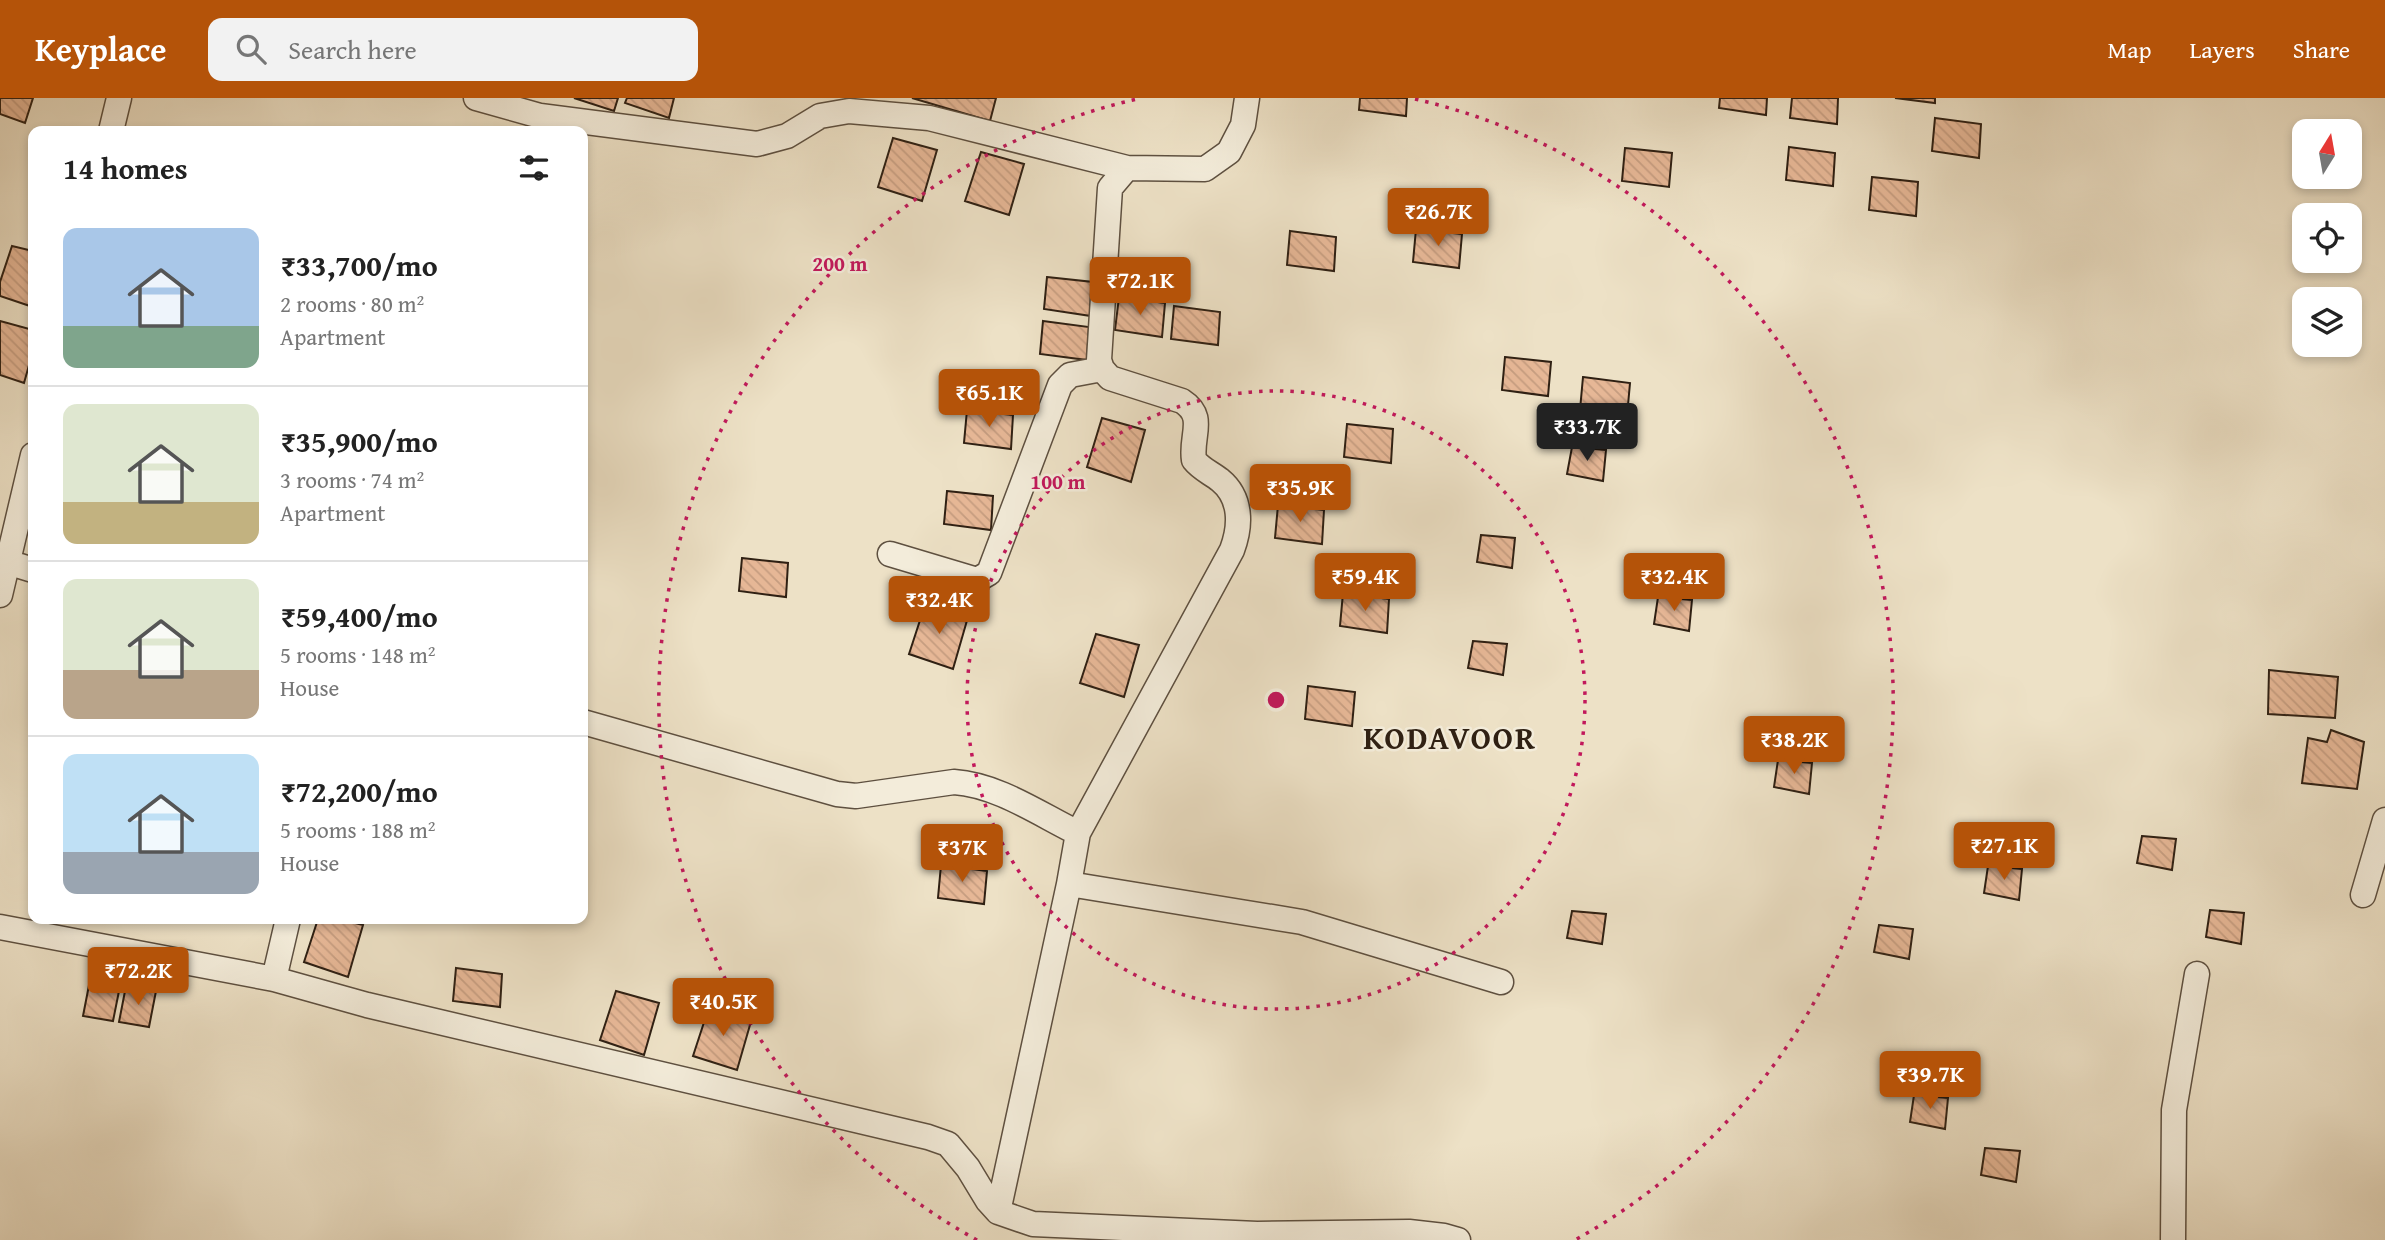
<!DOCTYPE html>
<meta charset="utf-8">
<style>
body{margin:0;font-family:"Gentium Book Plus",serif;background:#f2f2f2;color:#222;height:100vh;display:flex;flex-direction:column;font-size:26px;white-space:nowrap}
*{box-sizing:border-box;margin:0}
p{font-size:23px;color:#767676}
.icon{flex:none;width:38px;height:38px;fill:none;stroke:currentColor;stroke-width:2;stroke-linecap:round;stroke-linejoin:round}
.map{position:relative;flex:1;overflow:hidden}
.drawer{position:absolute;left:28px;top:28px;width:560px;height:798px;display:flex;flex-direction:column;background:#fff;border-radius:14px;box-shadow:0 4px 10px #0003}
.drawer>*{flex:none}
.needle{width:46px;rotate:11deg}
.fabs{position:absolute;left:2292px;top:21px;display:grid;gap:14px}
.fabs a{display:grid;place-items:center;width:70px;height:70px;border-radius:14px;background:#fff;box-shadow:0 4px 10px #0003;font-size:35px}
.price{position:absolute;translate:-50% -60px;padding:0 16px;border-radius:7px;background:#b45309;color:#fff;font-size:23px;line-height:46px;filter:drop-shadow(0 2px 4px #0008)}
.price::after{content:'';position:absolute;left:50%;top:42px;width:21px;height:16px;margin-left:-10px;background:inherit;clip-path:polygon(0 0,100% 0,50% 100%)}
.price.current{background:#222;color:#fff}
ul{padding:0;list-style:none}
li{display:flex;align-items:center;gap:21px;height:175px;padding:0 35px}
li+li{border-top:2px solid #e0e0e0}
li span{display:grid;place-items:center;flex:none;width:196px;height:140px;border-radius:14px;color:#555}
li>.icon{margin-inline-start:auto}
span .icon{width:84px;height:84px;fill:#fffc;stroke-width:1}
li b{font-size:30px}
h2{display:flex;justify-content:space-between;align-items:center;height:84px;padding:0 35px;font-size:30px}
header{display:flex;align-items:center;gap:42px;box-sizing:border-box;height:98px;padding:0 35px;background:#b45309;color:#fff}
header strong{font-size:33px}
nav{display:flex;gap:38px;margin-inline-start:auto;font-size:24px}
.search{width:490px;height:63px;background:#f2f2f2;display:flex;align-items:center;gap:18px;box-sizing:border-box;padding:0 24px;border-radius:14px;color:#767676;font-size:26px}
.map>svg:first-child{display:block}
.building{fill:url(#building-back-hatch);stroke:#2f2013;stroke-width:2}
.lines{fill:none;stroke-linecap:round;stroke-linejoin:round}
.minor-casing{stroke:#5e5040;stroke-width:27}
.minor{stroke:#f3ecda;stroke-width:24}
.ring{fill:none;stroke:#c2185b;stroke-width:3.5;stroke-dasharray:3.5 7}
.labels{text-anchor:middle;stroke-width:5;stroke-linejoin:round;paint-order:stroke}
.district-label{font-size:32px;font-weight:bold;letter-spacing:2px;fill:#2f2013;stroke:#f3ecda}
.centre{fill:#c2185b;stroke:#f3ecda;stroke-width:3.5}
.ring-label{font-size:21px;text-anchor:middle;font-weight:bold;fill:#c2185b;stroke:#f3ecda;stroke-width:5;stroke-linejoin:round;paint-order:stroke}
</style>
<header>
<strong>Keyplace</strong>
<div class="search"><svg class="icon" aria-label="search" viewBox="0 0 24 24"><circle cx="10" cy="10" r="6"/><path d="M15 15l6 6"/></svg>Search here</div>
<nav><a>Map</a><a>Layers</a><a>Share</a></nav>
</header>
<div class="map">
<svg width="2385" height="1142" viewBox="0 0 2385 1142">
<defs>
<pattern id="building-back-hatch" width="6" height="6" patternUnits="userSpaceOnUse" patternTransform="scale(1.75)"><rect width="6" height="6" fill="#e6b796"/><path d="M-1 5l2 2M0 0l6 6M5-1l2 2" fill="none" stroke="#c69d80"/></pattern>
</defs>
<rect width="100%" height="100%" fill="#ede1c6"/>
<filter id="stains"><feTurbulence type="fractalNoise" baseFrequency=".00286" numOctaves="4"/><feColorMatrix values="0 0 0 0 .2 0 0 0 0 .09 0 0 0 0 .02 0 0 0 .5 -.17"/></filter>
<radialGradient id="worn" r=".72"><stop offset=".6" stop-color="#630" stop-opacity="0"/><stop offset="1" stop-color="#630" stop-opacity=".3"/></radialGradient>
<path class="building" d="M0,0H33L25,25L0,16Z
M574,0H618L614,13Z
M627,0H674L669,20L625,5Z
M912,0H996L990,23Z
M1360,0H1407L1406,18L1359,12Z
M1720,0H1767L1766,17L1719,10Z
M1792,0H1838L1837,26L1790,20Z
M1895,0H1935V5Z
M1935,20L1981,26L1979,60L1932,53Z
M893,40L937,52L922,103L878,89Z
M1789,49L1835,55L1833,88L1786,82Z
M1625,50L1672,55L1669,89L1622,83Z
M981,54L1024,66L1009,117L965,103Z
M1872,79L1918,84L1916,118L1869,112Z
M1416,131L1462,136L1459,170L1413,164Z
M1290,133L1336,139L1334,173L1287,167Z
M12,148L33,153V209L0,198V184Z
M1047,179L1093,184L1091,218L1044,211Z
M1119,199L1165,205L1162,239L1115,232Z
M1174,208L1220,214L1218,247L1171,241Z
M0,223L33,232V253L24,285L0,277Z
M1043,223L1089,229L1087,262L1040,256Z
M1505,259L1551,264L1548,298L1502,292Z
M1583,279L1630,285L1627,318L1580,312Z
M967,312L1013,317L1011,351L964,345Z
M1102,320L1145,332L1131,384L1087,369Z
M1347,326L1393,331L1391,365L1344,359Z
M1572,349L1606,352L1603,383L1567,376Z
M947,393L993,398L991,432L944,426Z
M1278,407L1324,412L1322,446L1275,440Z
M1481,437L1515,440L1512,470L1477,464Z
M742,460L788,465L786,499L739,493Z
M1343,495L1389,501L1387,535L1340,528Z
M1658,499L1692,502L1689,533L1654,526Z
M925,507L968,519L953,571L909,556Z
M1096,536L1139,547L1124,599L1080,585Z
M1473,543L1507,546L1503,577L1468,570Z
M2269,572L2338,579L2335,620L2268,616Z
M1308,588L1355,594L1352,628L1305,621Z
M2331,632L2364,644L2357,691L2302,685L2308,640L2327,644Z
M1778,662L1812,665L1809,696L1774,689Z
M2142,738L2176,741L2172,772L2137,765Z
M941,767L987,773L984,806L938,800Z
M1988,768L2022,771L2019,802L1984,795Z
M2210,812L2244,815L2241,846L2206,839Z
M1572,813L1606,816L1602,846L1567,840Z
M318,821H339L363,827L348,879L304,864Z
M1879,827L1913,831L1909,861L1874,854Z
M456,870L502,876L500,909L453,903Z
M90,882L120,888L113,923L83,918Z
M126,888L156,893L149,929L119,924Z
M616,893L659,905L644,957L600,942Z
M709,909L752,920L737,972L693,958Z
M1914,997L1948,1000L1945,1031L1910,1024Z
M1985,1050L2020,1053L2016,1084L1981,1077Z"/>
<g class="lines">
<defs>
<path id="minor" d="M476,0L540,18L757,46L787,38L820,18L849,13L929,20L1127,70
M111,33L119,0
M890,456L977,482L989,475L1060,287L1070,277L1102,271
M7,464L33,472
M0,497L33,357
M583,624L837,696L856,698L954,684C998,687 1039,716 1078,735
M1069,786L1302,824L1501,884
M2363,797L2385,722
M0,829L274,881L367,907L928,1039L948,1046L968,1070L988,1103L998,1114L1033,1126L1257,1136L1409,1134L1444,1138L1458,1142
M274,881L288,821
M998,1114L1069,786L1078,735L1232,452C1241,428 1242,400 1220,382C1211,375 1201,371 1194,362C1190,338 1207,319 1182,303L1110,280L1102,271L1099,262L1110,90L1127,70L1205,71L1229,54L1243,27L1247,0
M2173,1142L2174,1012L2197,876"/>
</defs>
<use href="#minor" class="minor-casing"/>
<use href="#minor" class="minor"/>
</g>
<g class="ring">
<circle cx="1276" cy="602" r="309"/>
<path d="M977 1142A617 617 0 0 1 1137 1M1415 1A617 617 0 0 1 1575 1142"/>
</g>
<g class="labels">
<g class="district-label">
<text x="1450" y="651">KODAVOOR</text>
</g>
</g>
<circle cx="1276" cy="602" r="10" class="centre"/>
<g class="ring-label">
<text x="840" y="173">200 m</text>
<text x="1058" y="391">100 m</text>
</g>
<rect width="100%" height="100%" filter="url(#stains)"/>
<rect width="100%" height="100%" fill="url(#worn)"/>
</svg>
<div class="fabs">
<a><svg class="needle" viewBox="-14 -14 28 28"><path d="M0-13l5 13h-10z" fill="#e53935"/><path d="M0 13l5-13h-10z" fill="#767676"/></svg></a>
<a><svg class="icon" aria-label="locate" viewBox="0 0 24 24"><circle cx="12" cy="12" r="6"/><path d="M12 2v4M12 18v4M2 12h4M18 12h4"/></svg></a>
<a><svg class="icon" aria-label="layers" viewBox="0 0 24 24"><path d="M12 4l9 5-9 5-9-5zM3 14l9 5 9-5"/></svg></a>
</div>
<b class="price" style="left:1438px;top:150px">₹26.7K</b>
<b class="price" style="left:1140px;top:219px">₹72.1K</b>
<b class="price" style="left:989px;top:331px">₹65.1K</b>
<b class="price current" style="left:1587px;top:365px">₹33.7K</b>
<b class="price" style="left:1300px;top:426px">₹35.9K</b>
<b class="price" style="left:1365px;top:515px">₹59.4K</b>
<b class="price" style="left:1674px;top:515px">₹32.4K</b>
<b class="price" style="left:939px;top:538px">₹32.4K</b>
<b class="price" style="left:1794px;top:678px">₹38.2K</b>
<b class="price" style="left:2004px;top:784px">₹27.1K</b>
<b class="price" style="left:962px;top:786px">₹37K</b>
<b class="price" style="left:138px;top:909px">₹72.2K</b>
<b class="price" style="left:723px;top:940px">₹40.5K</b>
<b class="price" style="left:1930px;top:1013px">₹39.7K</b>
<section class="drawer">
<h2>14 homes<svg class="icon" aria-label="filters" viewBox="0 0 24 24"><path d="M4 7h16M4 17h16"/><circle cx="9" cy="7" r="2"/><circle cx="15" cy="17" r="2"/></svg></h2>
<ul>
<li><span style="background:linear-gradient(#a9c7e8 70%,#7fa58c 0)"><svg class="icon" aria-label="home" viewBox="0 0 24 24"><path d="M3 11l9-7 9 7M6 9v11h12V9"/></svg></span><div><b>₹33,700/mo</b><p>2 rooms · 80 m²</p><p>Apartment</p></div></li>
<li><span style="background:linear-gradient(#dfe7d0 70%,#c2b280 0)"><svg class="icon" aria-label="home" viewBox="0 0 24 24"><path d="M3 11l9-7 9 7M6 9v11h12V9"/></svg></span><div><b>₹35,900/mo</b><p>3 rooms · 74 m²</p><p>Apartment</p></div></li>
<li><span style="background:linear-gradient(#dfe7d0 65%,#b9a48a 0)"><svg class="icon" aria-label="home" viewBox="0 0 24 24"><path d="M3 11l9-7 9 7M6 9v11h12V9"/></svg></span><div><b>₹59,400/mo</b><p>5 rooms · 148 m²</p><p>House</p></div></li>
<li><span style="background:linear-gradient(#bfe0f5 70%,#9aa5b1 0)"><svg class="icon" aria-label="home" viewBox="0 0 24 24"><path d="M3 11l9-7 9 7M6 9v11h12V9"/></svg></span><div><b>₹72,200/mo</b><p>5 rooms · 188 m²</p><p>House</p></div></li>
</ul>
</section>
</div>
